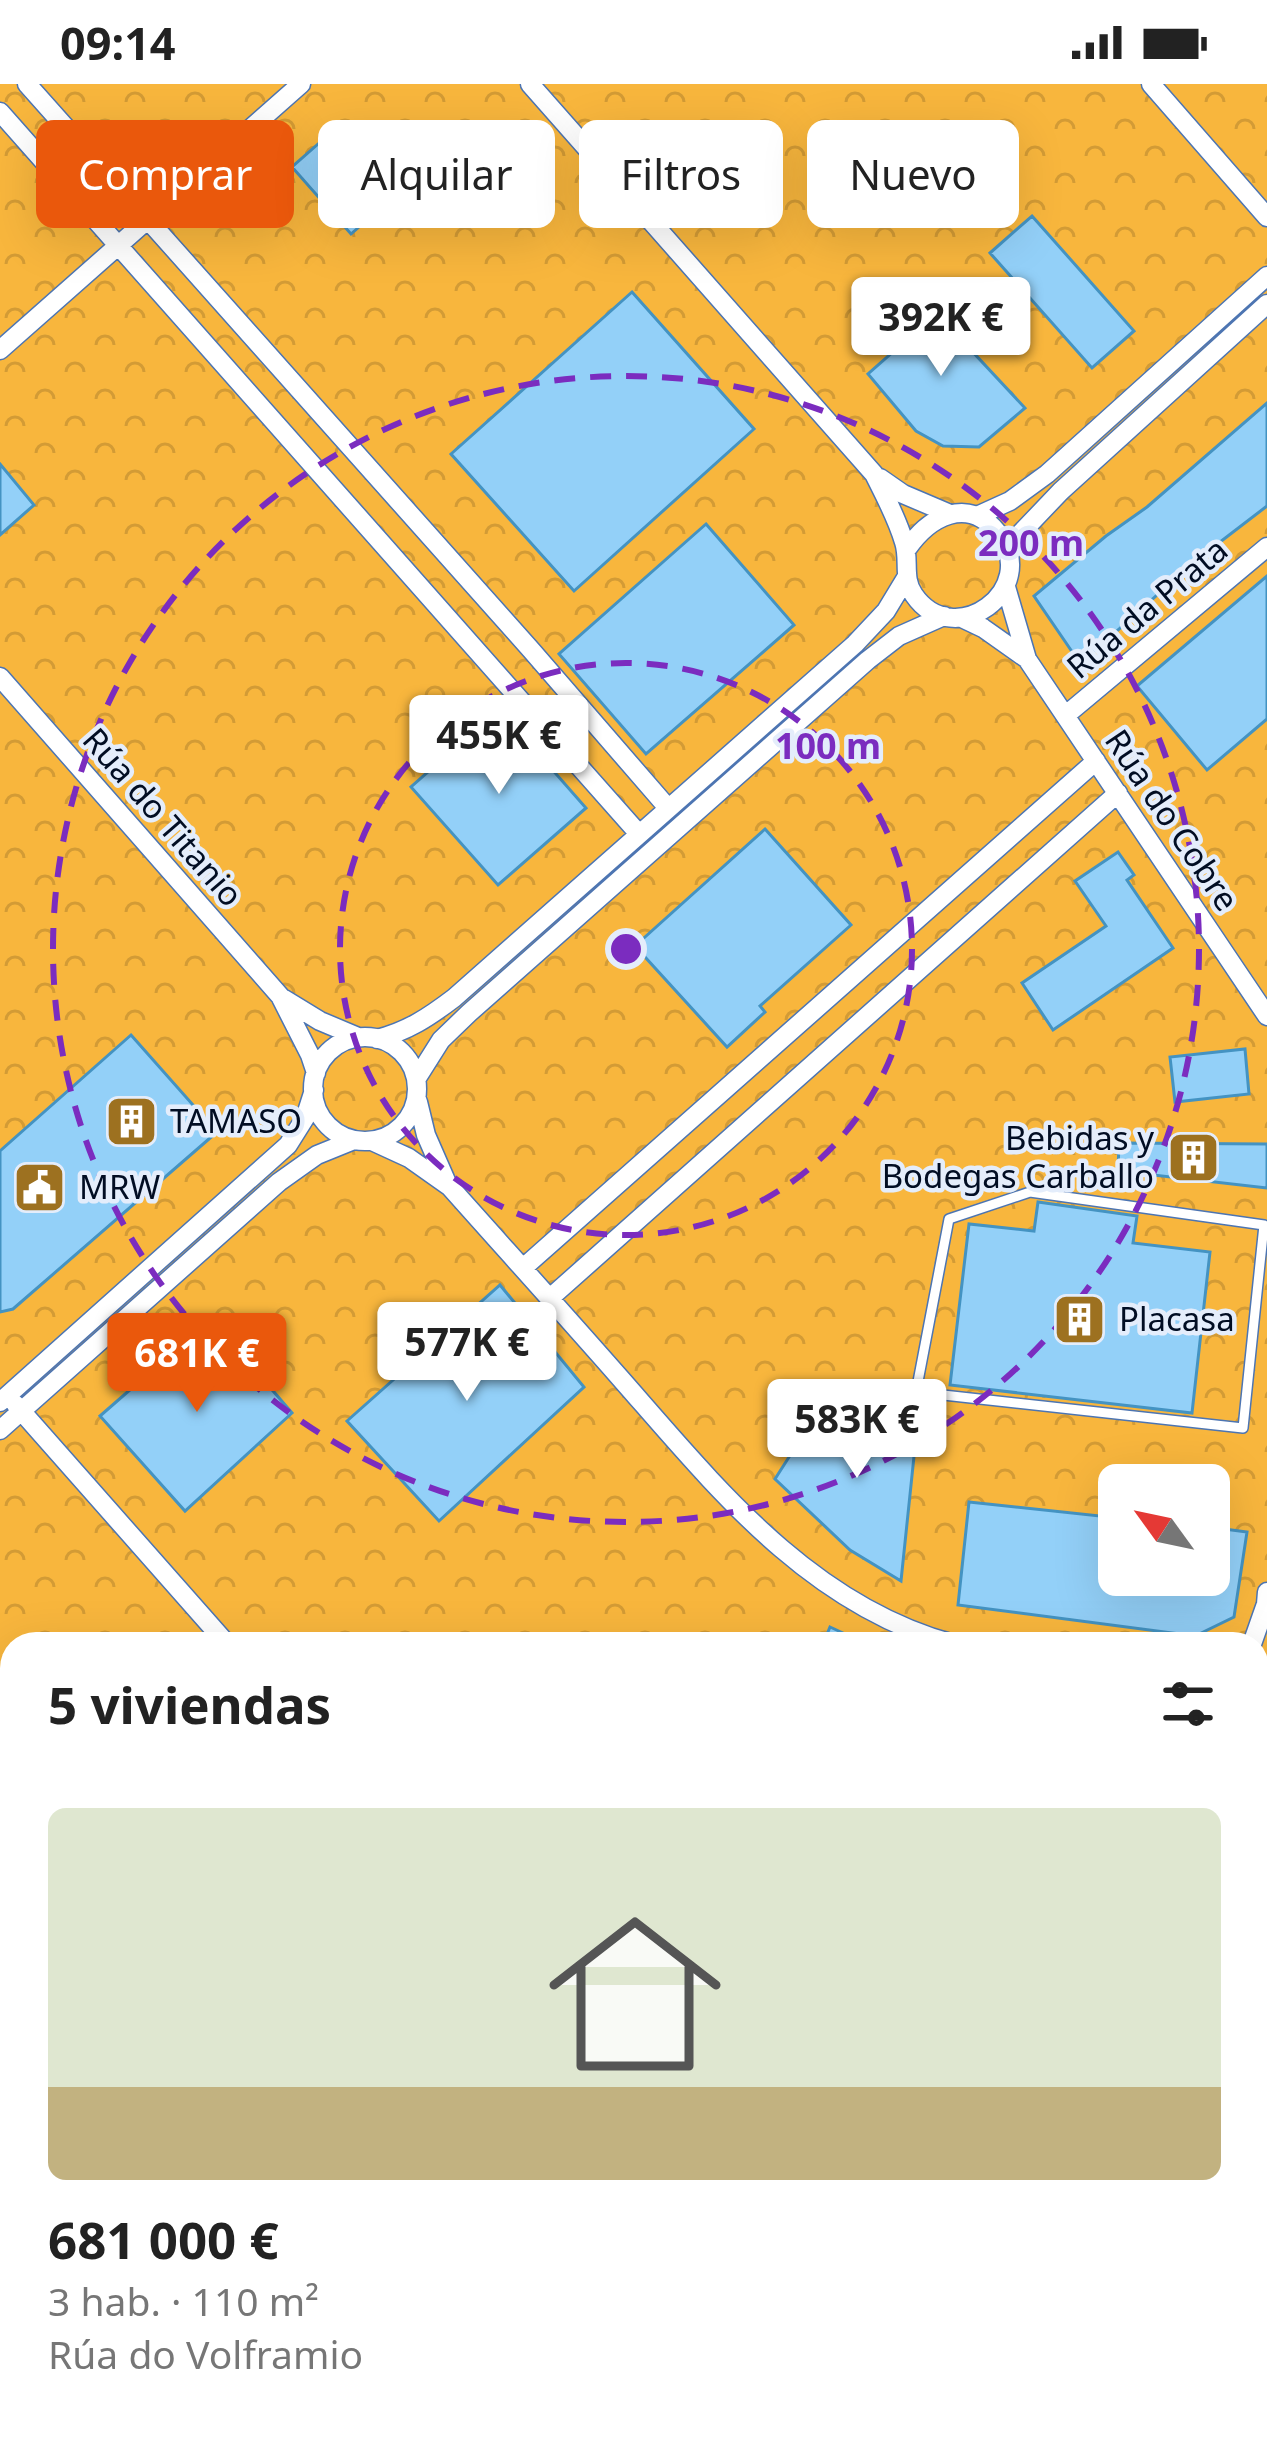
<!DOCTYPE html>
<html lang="es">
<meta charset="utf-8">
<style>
body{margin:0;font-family:"Noto Sans",sans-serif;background:#f6f6f6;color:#222;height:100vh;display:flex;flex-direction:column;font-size:45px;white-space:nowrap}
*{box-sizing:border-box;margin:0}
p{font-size:39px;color:#767676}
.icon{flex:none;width:66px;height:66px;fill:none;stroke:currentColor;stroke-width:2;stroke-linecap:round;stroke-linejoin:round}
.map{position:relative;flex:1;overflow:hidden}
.sheet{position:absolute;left:0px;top:1548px;width:1269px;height:807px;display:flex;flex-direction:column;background:#fff;border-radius:36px 36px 0 0;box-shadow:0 12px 48px #0002}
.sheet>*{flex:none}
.top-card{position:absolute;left:36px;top:36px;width:1197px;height:108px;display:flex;gap:24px}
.needle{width:78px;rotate:303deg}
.tools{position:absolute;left:1098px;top:1380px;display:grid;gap:24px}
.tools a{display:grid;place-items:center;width:132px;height:132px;border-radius:18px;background:#fff;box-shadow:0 12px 48px #0002;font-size:60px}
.price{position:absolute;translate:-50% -102px;padding:0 27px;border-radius:12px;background:#fff;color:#222;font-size:39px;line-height:78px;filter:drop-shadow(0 3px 6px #0008)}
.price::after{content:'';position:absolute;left:50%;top:72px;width:36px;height:27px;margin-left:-18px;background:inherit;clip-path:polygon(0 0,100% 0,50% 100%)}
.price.selected{background:#ea580c;color:#fff}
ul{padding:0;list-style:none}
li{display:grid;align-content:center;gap:24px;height:636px;padding:0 48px}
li+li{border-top:3px solid #e0e0e0}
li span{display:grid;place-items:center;height:372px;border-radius:18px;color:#555}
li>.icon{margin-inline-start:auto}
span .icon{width:216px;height:216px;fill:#fffc;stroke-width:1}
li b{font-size:51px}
h2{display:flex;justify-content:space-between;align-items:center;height:144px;padding:0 48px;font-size:51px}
.pill{padding:0 42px;border-radius:18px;background:#fff;box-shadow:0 12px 48px #0002;font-size:42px;line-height:108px}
.pill.selected{background:#ea580c;color:#fff}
.status{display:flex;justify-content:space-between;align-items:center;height:84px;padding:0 60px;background:#fff;direction:ltr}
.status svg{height:33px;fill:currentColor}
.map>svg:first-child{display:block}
.forest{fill:url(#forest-crowns);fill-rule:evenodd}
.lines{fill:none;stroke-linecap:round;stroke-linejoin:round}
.river{stroke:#71bc56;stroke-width:33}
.building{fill:#93d0f8;stroke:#4493c2;stroke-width:3}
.lane-casing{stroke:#4d75b2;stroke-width:12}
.street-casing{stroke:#4d75b2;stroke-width:21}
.path{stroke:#8d9eb7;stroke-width:3;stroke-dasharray:6 9;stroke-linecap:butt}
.lane{stroke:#fff;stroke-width:9}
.street{stroke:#fff;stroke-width:18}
.ring{fill:none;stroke:#7b2cbf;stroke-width:6;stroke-dasharray:21 15}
.labels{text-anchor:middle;stroke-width:9;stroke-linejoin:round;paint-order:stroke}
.street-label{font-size:33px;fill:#010d23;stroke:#e4edfb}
.poi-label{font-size:33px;fill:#010d23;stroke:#e4edfb;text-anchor:start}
.centre{fill:#7b2cbf;stroke:#e4edfb;stroke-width:6}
.ring-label{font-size:36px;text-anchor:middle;font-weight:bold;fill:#7b2cbf;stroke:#e4edfb;stroke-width:9;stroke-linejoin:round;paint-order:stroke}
</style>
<div class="status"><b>09:14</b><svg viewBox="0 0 49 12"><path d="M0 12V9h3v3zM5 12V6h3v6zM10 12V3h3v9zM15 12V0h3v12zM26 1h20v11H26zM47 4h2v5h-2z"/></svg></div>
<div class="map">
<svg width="1267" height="2354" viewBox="0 0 1267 2354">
<defs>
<pattern id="forest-crowns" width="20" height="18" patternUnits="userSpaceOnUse" patternTransform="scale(3)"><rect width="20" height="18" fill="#f8b63d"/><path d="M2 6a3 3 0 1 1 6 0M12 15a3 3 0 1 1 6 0" fill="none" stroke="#d39b35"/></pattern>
</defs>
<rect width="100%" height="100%" fill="#cee1fc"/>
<path class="forest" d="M0,0H1267V2354H939L921,2343H1257V1560H12V1834L0,1823ZM1119,1401H1209V1491H1119Z"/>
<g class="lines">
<path class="river" d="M904,2343L922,2354"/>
</g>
<path class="building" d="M326,53L385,120L351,150L292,83Z
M1032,132L1134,247L1092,284L990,169Z
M928,204L951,229L943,236L1025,324L979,363L943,362L916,347L868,290L895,266L880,249Z
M632,208L754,345L574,507L451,370Z
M1267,319V422L1194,478L1090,571L1075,572L1034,512L1106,452L1147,423Z
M0,380L34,421L0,451Z
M706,440L794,541L646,670L559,570Z
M1267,492V635L1207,686L1137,602Z
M499,625L586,724L498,801L411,703Z
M765,745L851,841L760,922L765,928L727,963L635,862Z
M1118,768L1134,791L1127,796L1173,864L1053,946L1022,899L1106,842L1075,797Z
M131,951L217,1048L13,1225L0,1228V1067Z
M1245,965L1249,1010L1175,1018L1170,973Z
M1119,1059L1267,1060V1104L1118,1087Z
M1038,1118L1137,1132L1133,1159L1210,1168L1192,1329L950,1301L969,1140L1034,1147Z
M500,1201L584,1303L439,1437L347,1337Z
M211,1235L292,1329L185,1427L100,1332Z
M821,1323L918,1334L901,1497L850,1466L775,1395Z
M969,1418L1119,1434V1491H1209V1443L1247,1448L1234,1533L1195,1552L958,1521Z
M830,1543L867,1560H823Z"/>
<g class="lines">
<defs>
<path id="lane" d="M1030,1108L1264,1141L1243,1344L916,1308L949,1135Z"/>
<path id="street" d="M27,0L532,567L668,724
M530,0L874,390C885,412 897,434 904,458C910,476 902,494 914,511C954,569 1042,505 998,449C968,411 929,433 907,465
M1151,0L1267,133
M0,28L639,750
M0,266L301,0
M880,394L903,410L950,430
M977,432L1010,417L1047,390L1267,192
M1008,467L1019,451L1061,407L1267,220
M1006,503L1027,575L1267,932
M962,534L983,544L1027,575
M0,593L280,912L310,971L316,989
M1066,631L1267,463
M284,915L320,937L358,953
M313 1005a52 52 0 1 1 104 0a52 52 0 1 1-104 0Z
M377,955C408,947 429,933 454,914L855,560L886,527L906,494
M417,994L441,956L469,929L868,576L899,552L944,532
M418,1018L426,1051L447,1099
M372,1057L409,1074L450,1103C507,1167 564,1230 621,1295C715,1402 809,1521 953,1560
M523,1184L1096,677
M550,1214L1118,709
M0,1318L288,1061L305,1034L314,1006
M16,1321L227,1560
M0,1346L279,1098L317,1071L354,1056
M1252,1560L1266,1520L1267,1508
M1257,1657L1267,1634
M1257,2092L1267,2093"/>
</defs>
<use href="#lane" class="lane-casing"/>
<use href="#street" class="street-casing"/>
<path class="path" d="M0,1736L12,1740
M0,2297L12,2291
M1016,2343L1033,2354"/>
<use href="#lane" class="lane"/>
<use href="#street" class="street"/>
</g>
<g class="ring">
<circle cx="626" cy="865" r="286"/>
<circle cx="626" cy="865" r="573"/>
</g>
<defs>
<symbol id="building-square" viewBox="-11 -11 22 22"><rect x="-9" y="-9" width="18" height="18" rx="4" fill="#9d7120" stroke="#e4edfb"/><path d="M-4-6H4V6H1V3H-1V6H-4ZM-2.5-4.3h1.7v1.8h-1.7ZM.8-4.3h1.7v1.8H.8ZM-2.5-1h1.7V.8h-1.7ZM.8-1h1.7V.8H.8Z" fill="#fff"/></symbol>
<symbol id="civic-square" viewBox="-11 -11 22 22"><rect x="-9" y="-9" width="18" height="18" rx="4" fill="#9d7120" stroke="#e4edfb"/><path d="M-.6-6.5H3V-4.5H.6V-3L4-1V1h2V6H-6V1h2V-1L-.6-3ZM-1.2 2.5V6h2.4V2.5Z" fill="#fff"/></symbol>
</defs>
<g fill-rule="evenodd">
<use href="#building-square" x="102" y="1008" width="59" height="59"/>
<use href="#building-square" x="1164" y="1044" width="59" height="59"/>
<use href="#civic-square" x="10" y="1074" width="59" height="59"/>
<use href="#building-square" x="1050" y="1206" width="59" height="59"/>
</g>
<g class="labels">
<g class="street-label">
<text transform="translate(1147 524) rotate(-40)" y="12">Rúa da Prata</text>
<text transform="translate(163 733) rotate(49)" y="12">Rúa do Titanio</text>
<text transform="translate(1172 736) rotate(56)" y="12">Rúa do Cobre</text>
</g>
<g class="poi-label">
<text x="170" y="1049">TAMASO</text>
<text x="1154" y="1066" text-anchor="end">Bebidas y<tspan x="1154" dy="38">Bodegas Carballo</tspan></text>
<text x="79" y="1115">MRW</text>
<text x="1119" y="1247">Placasa</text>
</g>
</g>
<circle cx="626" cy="865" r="18" class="centre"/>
<g class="ring-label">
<text x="1031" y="472">200 m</text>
<text x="828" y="675">100 m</text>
</g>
</svg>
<div class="tools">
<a><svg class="needle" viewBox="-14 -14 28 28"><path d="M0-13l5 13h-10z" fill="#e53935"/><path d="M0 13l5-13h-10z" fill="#767676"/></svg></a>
</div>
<b class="price" style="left:941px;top:295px">392K €</b>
<b class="price" style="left:499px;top:713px">455K €</b>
<b class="price" style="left:467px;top:1320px">577K €</b>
<b class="price selected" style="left:197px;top:1331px">681K €</b>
<b class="price" style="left:857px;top:1397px">583K €</b>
<div class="top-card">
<a class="pill selected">Comprar</a>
<a class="pill">Alquilar</a>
<a class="pill">Filtros</a>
<a class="pill">Nuevo</a>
</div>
<section class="sheet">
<h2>5 viviendas<svg class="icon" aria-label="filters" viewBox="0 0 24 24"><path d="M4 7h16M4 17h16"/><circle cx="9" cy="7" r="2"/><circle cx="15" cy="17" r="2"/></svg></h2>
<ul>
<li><span style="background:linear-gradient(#dfe7d0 75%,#c2b280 0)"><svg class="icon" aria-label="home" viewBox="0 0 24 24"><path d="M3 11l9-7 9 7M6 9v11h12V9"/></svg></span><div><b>681 000 €</b><p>3 hab. · 110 m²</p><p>Rúa do Volframio</p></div></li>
</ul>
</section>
</div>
